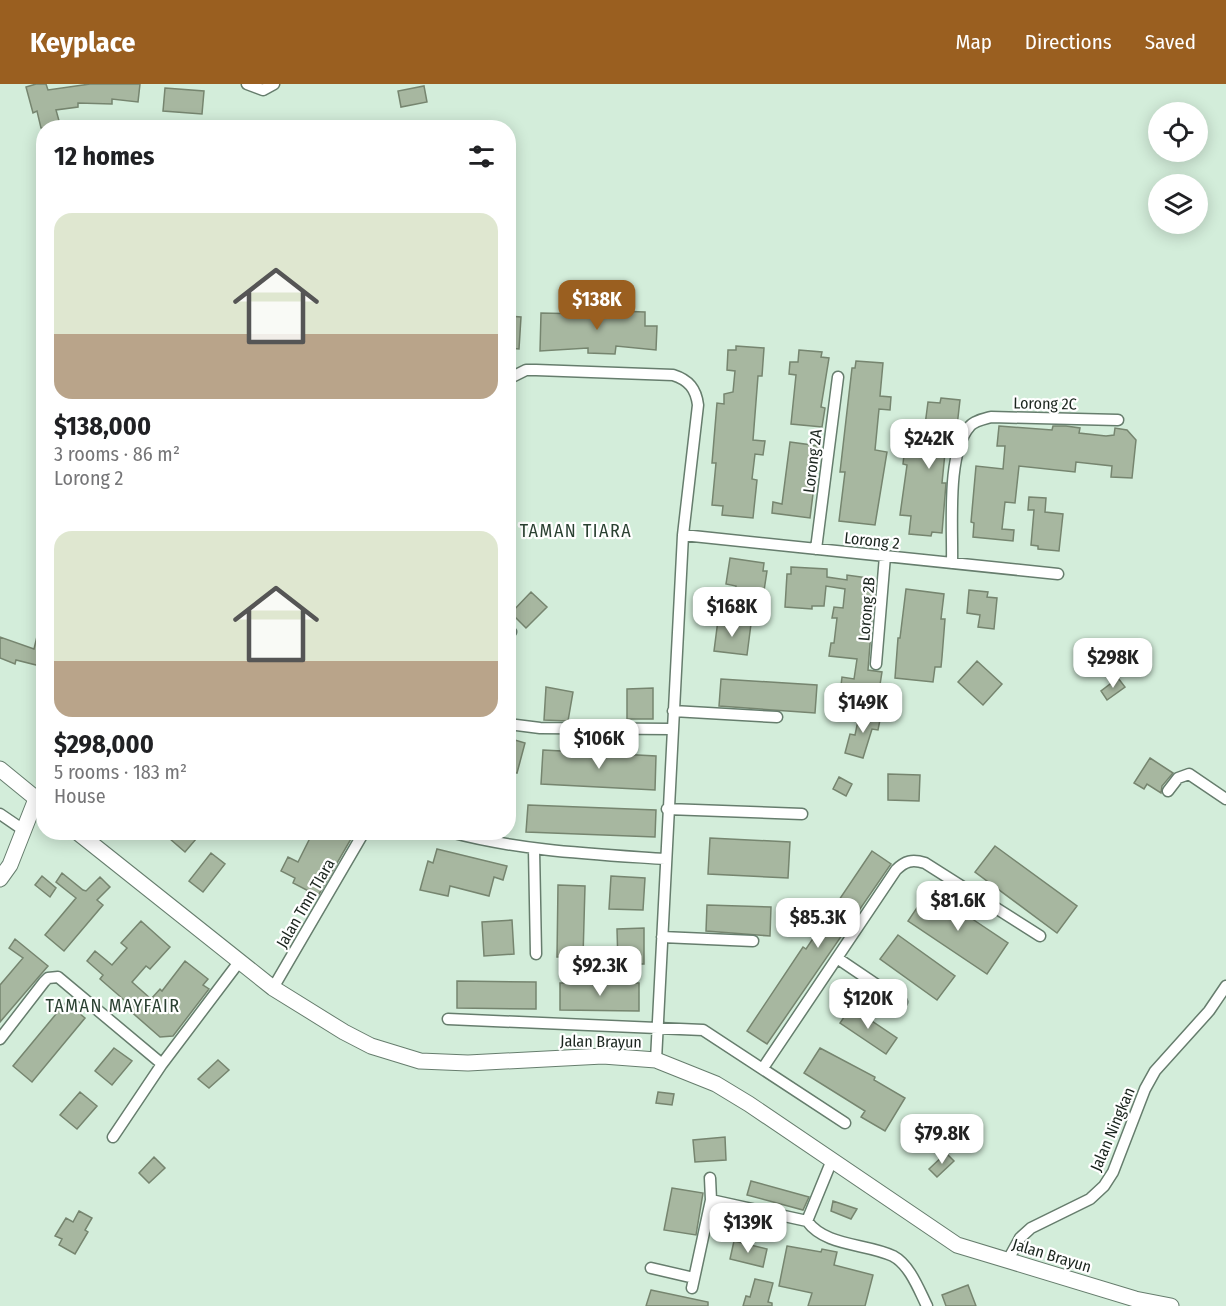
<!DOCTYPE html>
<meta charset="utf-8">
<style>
body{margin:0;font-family:"Fira Sans Condensed",sans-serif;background:#f6f6f6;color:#202124;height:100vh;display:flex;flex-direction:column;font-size:22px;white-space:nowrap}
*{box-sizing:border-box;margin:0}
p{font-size:20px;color:#757577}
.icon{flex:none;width:33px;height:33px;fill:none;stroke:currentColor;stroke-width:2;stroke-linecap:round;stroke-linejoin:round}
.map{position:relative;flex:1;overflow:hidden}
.drawer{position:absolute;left:36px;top:36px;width:480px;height:720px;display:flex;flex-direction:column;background:#fff;border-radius:24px;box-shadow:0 3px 15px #0003}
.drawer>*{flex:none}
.fabs{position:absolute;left:1148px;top:18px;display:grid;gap:12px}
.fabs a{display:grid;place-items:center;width:60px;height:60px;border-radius:50%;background:#fff;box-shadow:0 3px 15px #0003;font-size:30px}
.price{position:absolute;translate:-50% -51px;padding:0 14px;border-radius:12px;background:#fff;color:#222;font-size:20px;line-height:39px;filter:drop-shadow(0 2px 3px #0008)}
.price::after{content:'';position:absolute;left:50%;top:36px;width:18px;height:14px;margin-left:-9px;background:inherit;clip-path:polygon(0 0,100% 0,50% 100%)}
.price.on{background:#9a5f20;color:#fff}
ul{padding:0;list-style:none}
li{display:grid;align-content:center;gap:12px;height:318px;padding:0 18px}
li span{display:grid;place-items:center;height:186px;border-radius:18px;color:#555}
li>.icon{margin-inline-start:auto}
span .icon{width:108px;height:108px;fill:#fffc;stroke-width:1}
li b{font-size:26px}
h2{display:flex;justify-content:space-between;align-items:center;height:72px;padding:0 18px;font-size:26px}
header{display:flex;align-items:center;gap:36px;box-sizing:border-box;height:84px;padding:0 30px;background:#9a5f20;color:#fff}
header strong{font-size:28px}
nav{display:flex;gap:33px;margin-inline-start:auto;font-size:21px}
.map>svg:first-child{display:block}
.building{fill:#a7b7a0;stroke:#76856f;stroke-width:1.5}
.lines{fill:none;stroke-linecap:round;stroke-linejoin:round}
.street-casing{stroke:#667d6d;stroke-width:13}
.secondary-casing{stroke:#667d6d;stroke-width:17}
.street{stroke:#fff;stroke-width:10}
.secondary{stroke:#fff;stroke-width:15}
.labels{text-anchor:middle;stroke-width:4.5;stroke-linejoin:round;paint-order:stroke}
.street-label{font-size:16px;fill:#1b251e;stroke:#fff}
.neighbourhood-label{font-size:18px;letter-spacing:1.5px;fill:#2a4031;stroke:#fff}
</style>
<header>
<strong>Keyplace</strong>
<nav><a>Map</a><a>Directions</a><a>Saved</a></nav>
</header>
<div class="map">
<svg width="1226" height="1222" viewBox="0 0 1226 1222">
<rect width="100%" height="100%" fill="#d3edda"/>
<path class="building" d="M36,0H46L48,6L90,0H140L138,18L112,15V20L78,19V23L56,26L61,44H41L37,27L33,29L26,3Z
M424,2L427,18L401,23L398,7Z
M165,4L204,7L202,30L163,27Z
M586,221H614V227L645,228V242H657L656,266L616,262L615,270L588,269V264L540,267L541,229L585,230Z
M508,232L521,233L519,265L508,264Z
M736,262L764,264L762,292H758L753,356L765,357L763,371L755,370L752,395L757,396L753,434L722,431L723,422L712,421L716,379H712L717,319L724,320V310L733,308L735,287L727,286L728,266H736Z
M799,266L822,268L821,273L829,274L821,323L825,324L822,343L791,340L796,291L789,290L790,278H798Z
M856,277L883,279L880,312L891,313L890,326L879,325L875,366L887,368L875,441L839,437L845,388H840L852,284H855Z
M941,314L960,316L956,351L952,360L946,359L942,399H946L942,449L932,448L931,452L909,450L911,432L900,431L907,381L903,380L905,362L922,364L928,318L940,319Z
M999,342L1052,346L1053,342H1066L1080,344L1079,349L1106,352L1114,351L1115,344L1127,346L1136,356L1132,394L1111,393L1112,382L1076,378L1075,388L1019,382L1015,419L1005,418L1002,445L1014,446L1013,457L973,453L974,439L971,438L976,382L1003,385L1005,362H997Z
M790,358L819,362L810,434L772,429L773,418L782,420Z
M1029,413L1046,414L1045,428L1063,430L1059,467L1038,465V462L1031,461L1034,426H1028Z
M730,474L764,479L763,487H767L762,520L734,516L736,502L726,500Z
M791,483L827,485V493L847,496V491L875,495L868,586L882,588L879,607L871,606L870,614L840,610L842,593L854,595L857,575L829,572L831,559H834L837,534H832L834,523L843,524L845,505L826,502L824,522H812V525L785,523L787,490H791Z
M906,505L944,510L941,535H945L942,573L941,583H935L933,598L895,594L898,554H900Z
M969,506L988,508L987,513L997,514L994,545L978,543L980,531L967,529Z
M531,508L547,523L526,544L511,529Z
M718,536L751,540L747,571L714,567Z
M40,540L44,541V583L16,576L15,580L0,574V553L34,565Z
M977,577L1002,600L983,621L958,598Z
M1118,594L1125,603L1107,616L1101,607Z
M721,595L817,601L815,629L719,622Z
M546,603L573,608L568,637L544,636Z
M653,604V635H627V605Z
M860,627L881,631L878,646L872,645L863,674L845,669L850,650L855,651Z
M508,654L525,659L517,689L508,687Z
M543,666L656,672L655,706L541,700Z
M1150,674L1173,689L1162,702L1161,709L1147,700L1144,705L1134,699Z
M888,690L920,691L919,717L888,716Z
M839,693L852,700L846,712L833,705Z
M528,721L656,726L655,753L526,748Z
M162,748H202L185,768Z
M313,748H355L318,812L293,799L295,794L281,787L288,773L298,778Z
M710,754L790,758L788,794L708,790Z
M995,762L1077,822L1057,849L975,788Z
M437,765L507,782L503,796L494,793L489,812L450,802L448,812L420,806L428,777L433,779Z
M872,767L891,780L767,960L747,947L803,863L806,865Z
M211,769L225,780L203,808L189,797Z
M62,789L83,806L86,807L100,793L110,803L97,816L103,821L64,867L45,851L76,814L56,798Z
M42,792L56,804L50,813L35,801Z
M611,792L645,794L643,826L609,825Z
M558,801L585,802L583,873H557Z
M929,806L1008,859L987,890L908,837Z
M707,821L771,823L770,852L706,847Z
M512,836L514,870L484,872L482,838Z
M141,837L170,863L150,885L146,882L132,898L151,915L160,905L162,907L185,877L208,895L203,901L209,905L173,952L160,953L128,925L131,922L100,895L103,891L87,877L95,867L112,881L127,864L121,859Z
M644,844V880H618L617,845Z
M898,851L955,892L937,916L880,875Z
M15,855L48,882L0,938V901L23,874L9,864Z
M457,897L536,898V925L457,924Z
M560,899H639V927L560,926Z
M66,918L85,934L32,998L13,982Z
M851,923L897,954L886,970L840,939Z
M114,964L132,977L112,1001L95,987Z
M820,964L875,993L874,996L905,1014L885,1047L861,1033L865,1027L804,989Z
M218,976L229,986L209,1004L198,995Z
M80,1008L97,1022L77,1045L60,1031Z
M658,1008L674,1010L672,1021L656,1019Z
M725,1053L726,1076L695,1078L693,1056Z
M946,1069L954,1077L937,1093L929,1085Z
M154,1073L165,1084L149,1099L139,1089Z
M751,1097L809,1113L803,1126L747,1111Z
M672,1104L703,1109L696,1151L664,1146Z
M833,1117L857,1125L851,1135L831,1127Z
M79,1127L92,1134L85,1146L88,1148L75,1170L59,1161L62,1155L55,1152L66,1134L73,1138Z
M734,1157L767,1165L763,1183L730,1175Z
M787,1162L821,1168L822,1165L837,1168L834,1181L873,1191L865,1222H808L812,1209L779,1202Z
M755,1195L773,1199L768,1218L772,1219V1222H743L746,1212L750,1213Z
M968,1201L976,1222H946L942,1211Z
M651,1206L708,1218V1222H646Z"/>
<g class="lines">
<defs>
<path id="street" d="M247,0L263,6L274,0
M508,295L526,286H536L673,291C689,296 696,305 698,321L683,451L1058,490
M816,465L838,293
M952,479C953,444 946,368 970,342C974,337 984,335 991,333L1118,336
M508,551L511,548
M876,580L885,472
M673,627L777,633
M508,640L540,644L671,645
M1168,707L1178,694L1189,690L1226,715
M667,725L802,730
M0,730L25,747
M450,748C521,767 593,770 665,775
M534,765L536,870
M662,853L753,857
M837,874L902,918
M273,904L364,748
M448,935L703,946L845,1039
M0,955L44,898L48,894L58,893L162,980
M656,976L683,451
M763,984L896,786C905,777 912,775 925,779L1040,852
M113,1053L162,980L239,878
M832,1076L807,1137C826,1163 866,1159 893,1172C910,1181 919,1206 927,1222
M711,1116L807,1137
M1008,1176L1020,1154L1031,1144L1090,1115L1104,1102L1113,1088L1145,1005L1155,987L1209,927L1226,902
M651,1184L694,1194
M692,1204L711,1116L710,1094"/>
<path id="secondary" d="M0,685L44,721
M77,748L273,904L344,948L371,962L420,977L468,979L603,972L656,976L716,1000L749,1020L957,1161L1135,1215L1171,1222
M0,795L10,781L36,715"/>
</defs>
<use href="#street" class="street-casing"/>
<use href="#secondary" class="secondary-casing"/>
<use href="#street" class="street"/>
<use href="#secondary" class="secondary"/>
</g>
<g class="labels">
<g class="street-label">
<text transform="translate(1045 319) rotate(1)" y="6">Lorong 2C</text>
<text transform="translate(812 377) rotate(-83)" y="6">Lorong 2A</text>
<text transform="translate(872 456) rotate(6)" y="6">Lorong 2</text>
<text transform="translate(866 525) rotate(-85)" y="6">Lorong 2B</text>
<text transform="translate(305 819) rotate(-60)" y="6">Jalan Tmn TIara</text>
<text transform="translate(601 957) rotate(1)" y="6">Jalan Brayun</text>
<text transform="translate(1112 1045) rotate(-67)" y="6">Jalan Ningkan</text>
<text transform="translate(1052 1171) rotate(17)" y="6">Jalan Brayun</text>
</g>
<g class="neighbourhood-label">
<text x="576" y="453">TAMAN TIARA</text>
<text x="113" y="928">TAMAN MAYFAIR</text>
</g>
</g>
</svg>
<div class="fabs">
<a><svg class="icon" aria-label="locate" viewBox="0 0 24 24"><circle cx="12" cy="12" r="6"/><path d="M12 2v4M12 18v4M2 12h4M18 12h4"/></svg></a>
<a><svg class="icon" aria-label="layers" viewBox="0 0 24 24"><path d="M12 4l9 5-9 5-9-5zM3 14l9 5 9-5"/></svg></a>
</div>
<b class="price on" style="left:597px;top:247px">$138K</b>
<b class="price" style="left:929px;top:386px">$242K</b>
<b class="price" style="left:732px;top:554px">$168K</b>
<b class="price" style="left:1113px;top:605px">$298K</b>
<b class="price" style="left:863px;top:650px">$149K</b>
<b class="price" style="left:599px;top:686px">$106K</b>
<b class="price" style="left:958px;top:848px">$81.6K</b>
<b class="price" style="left:818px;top:865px">$85.3K</b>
<b class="price" style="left:600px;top:913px">$92.3K</b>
<b class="price" style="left:868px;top:946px">$120K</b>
<b class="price" style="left:942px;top:1081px">$79.8K</b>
<b class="price" style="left:748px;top:1170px">$139K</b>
<section class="drawer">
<h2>12 homes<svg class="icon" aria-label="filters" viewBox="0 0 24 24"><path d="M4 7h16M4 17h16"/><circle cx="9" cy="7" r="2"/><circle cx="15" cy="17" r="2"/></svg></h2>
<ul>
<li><span style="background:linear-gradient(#dfe7d0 65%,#b9a48a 0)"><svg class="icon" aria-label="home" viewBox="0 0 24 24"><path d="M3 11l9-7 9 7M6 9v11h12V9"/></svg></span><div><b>$138,000</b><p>3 rooms · 86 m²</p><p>Lorong 2</p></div></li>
<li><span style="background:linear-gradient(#dfe7d0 70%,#b9a48a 0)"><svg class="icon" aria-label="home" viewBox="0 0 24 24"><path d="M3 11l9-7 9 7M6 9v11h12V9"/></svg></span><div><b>$298,000</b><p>5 rooms · 183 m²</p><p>House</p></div></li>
</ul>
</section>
</div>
